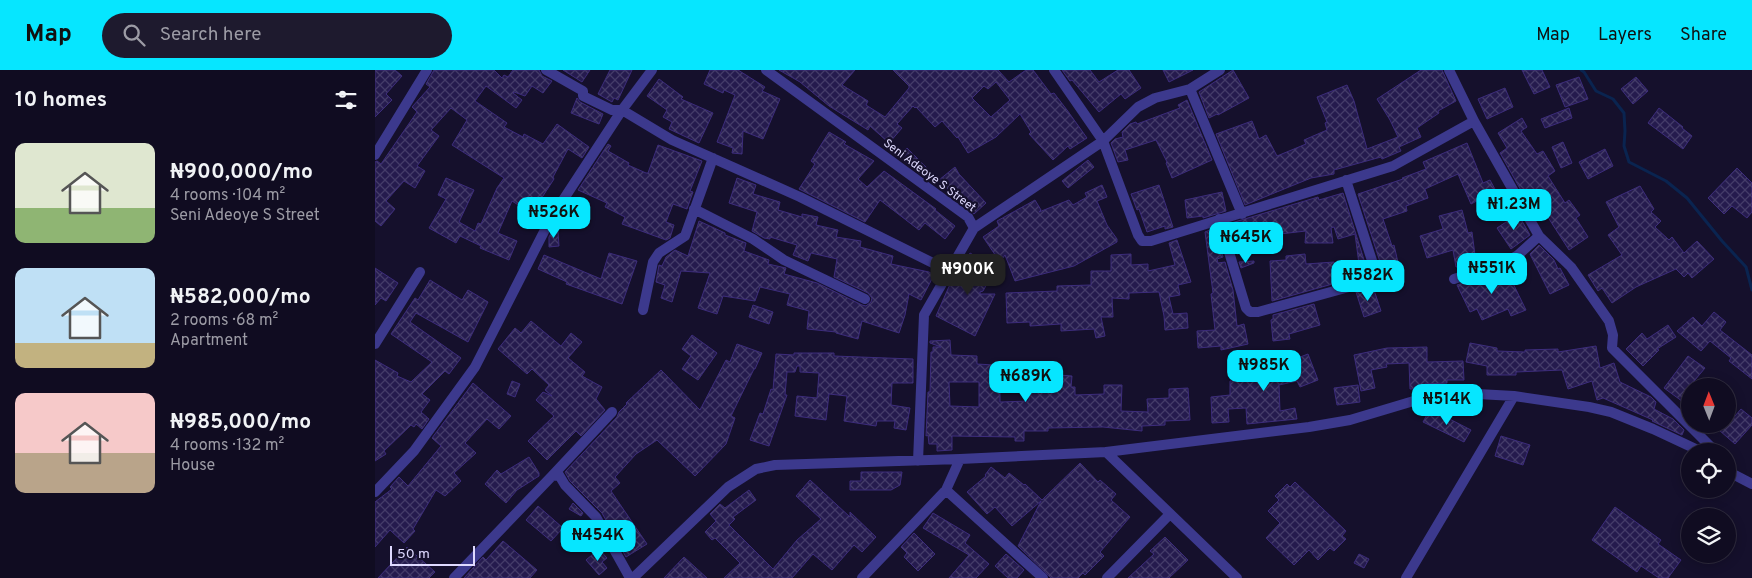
<!DOCTYPE html>
<meta charset="utf-8">
<style>
body{margin:0;font-family:Overpass,sans-serif;background:#1e1a2e;color:#f1f3f6;height:100vh;display:flex;flex-direction:column;font-size:19px;white-space:nowrap}
*{box-sizing:border-box;margin:0}
p{font-size:16px;color:#9c9ba5}
.icon{flex:none;width:28px;height:28px;fill:none;stroke:currentColor;stroke-width:2;stroke-linecap:round;stroke-linejoin:round}
.map{position:relative;flex:1;overflow:hidden}
.drawer{display:flex;flex-direction:column;background:#100c21;width:375px}
.drawer>*{flex:none}
.needle{width:32px;rotate:359deg}
.tools{position:absolute;left:1306px;top:308px;display:grid;gap:10px}
.tools a{display:grid;place-items:center;width:55px;height:55px;border-radius:50%;background:#100c21;box-shadow:0 2px 12px #0003,0 0 0 1px #302c3f;font-size:25px}
.scale{position:absolute;left:15px;bottom:12px;width:85px;box-sizing:border-box;padding-left:5px;border:2px solid #dfdaff;border-top:0;font-size:14px;line-height:18px;white-space:nowrap;color:#dfdaff;-webkit-text-stroke:4px #15102c;paint-order:stroke}
.price{position:absolute;translate:-50% -42px;padding:0 11px;border-radius:10px;background:#06e6ff;color:#111;font-size:16px;line-height:32px;filter:drop-shadow(0 1px 2px #0008)}
.price::after{content:'';position:absolute;left:50%;top:30px;width:15px;height:11px;margin-left:-8px;background:inherit;clip-path:polygon(0 0,100% 0,50% 100%)}
.price.on{background:#222;color:#fff}
ul{padding:0;list-style:none}
li{display:flex;align-items:center;gap:15px;height:125px;padding:0 15px}
li span{display:grid;place-items:center;flex:none;width:140px;height:100px;border-radius:10px;color:#555}
li>.icon{margin-inline-start:auto}
span .icon{width:60px;height:60px;fill:#fffc;stroke-width:1}
li b{font-size:21px}
h2{display:flex;justify-content:space-between;align-items:center;height:60px;padding:0 15px;font-size:21px}
header{display:flex;align-items:center;gap:30px;box-sizing:border-box;height:70px;padding:0 25px;background:#06e6ff;color:#111}
header strong{font-size:24px}
nav{display:flex;gap:28px;margin-inline-start:auto;font-size:18px}
.search{width:350px;height:45px;background:#1e1a2e;display:flex;align-items:center;gap:12px;box-sizing:border-box;padding:0 18px;border-radius:28px;color:#9c9ba5;font-size:19px}
main{display:flex;flex:1;min-height:0}
.map>svg:first-child{display:block}
.lines{fill:none;stroke-linecap:round;stroke-linejoin:round}
.stream{stroke:#0a2450;stroke-width:3}
.building{fill:url(#building-cross-hatch);stroke:#3c2c7b;fill-rule:evenodd}
.street{stroke:#3c398d;stroke-width:10}
.labels{text-anchor:middle;stroke-width:4.5;stroke-linejoin:round;paint-order:stroke}
.street-label{font-size:12px;fill:#dfdaff;stroke:#15102c}
</style>
<header>
<strong>Map</strong>
<div class="search"><svg class="icon" aria-label="search" viewBox="0 0 24 24"><circle cx="10" cy="10" r="6"/><path d="M15 15l6 6"/></svg>Search here</div>
<nav><a>Map</a><a>Layers</a><a>Share</a></nav>
</header>
<main>
<section class="drawer">
<h2>10 homes<svg class="icon" aria-label="filters" viewBox="0 0 24 24"><path d="M4 7h16M4 17h16"/><circle cx="9" cy="7" r="2"/><circle cx="15" cy="17" r="2"/></svg></h2>
<ul>
<li><span style="background:linear-gradient(#dfe7d0 65%,#8fb573 0)"><svg class="icon" aria-label="home" viewBox="0 0 24 24"><path d="M3 11l9-7 9 7M6 9v11h12V9"/></svg></span><div><b>₦900,000/mo</b><p>4 rooms · 104 m²</p><p>Seni Adeoye S Street</p></div></li>
<li><span style="background:linear-gradient(#bfe0f5 75%,#c2b280 0)"><svg class="icon" aria-label="home" viewBox="0 0 24 24"><path d="M3 11l9-7 9 7M6 9v11h12V9"/></svg></span><div><b>₦582,000/mo</b><p>2 rooms · 68 m²</p><p>Apartment</p></div></li>
<li><span style="background:linear-gradient(#f6c9c9 60%,#b9a48a 0)"><svg class="icon" aria-label="home" viewBox="0 0 24 24"><path d="M3 11l9-7 9 7M6 9v11h12V9"/></svg></span><div><b>₦985,000/mo</b><p>4 rooms · 132 m²</p><p>House</p></div></li>
</ul>
</section>
<div class="map">
<svg width="1377" height="508" viewBox="0 0 1377 508">
<defs>
<pattern id="building-cross-hatch" width="8" height="8" patternUnits="userSpaceOnUse" patternTransform="scale(1.25)"><rect width="8" height="8" fill="#251b4e"/><path d="M0 0l8 8M0 8l8-8" fill="none" stroke="#443c69"/></pattern>
</defs>
<rect width="100%" height="100%" fill="#15102c"/>
<g class="lines">
<path class="stream" d="M1206,0L1209,2L1221,21L1238,29L1249,43L1250,61L1249,76L1254,92L1291,111L1312,128L1347,171L1371,197L1377,220"/>
</g>
<path class="building" d="M0,0H20L27,6L11,24L17,30L0,47Z
M59,0H119L127,8L129,5L133,7L138,0H164L167,6L177,11L168,23L157,16L150,26L139,22L138,23L147,30L141,38L111,16L100,31L132,53L129,57L148,67L149,64L168,74L182,54L214,77L207,88L193,79L178,107L179,109L166,129L167,130L156,143L137,131L123,163L142,171L134,190L105,178L106,176L85,166L81,173L54,158L71,129L63,125L71,108L99,120L84,152L100,161L103,153L106,154L122,118L129,108L77,75L92,50L76,38L56,60L64,66L42,96L50,101L40,118L29,111L11,131L20,139L6,156L0,151V92L2,91L6,94L42,42L37,37L55,17L51,14Z
M188,0H215L207,12Z
M235,0H257L243,30L239,28L237,32L223,24Z
M335,0H363L390,17L387,21L405,29L388,69L368,61L367,84L357,83L358,78L342,72L360,25L349,20L348,23L329,14Z
M404,0H480L467,15L493,31L491,35L510,47L534,18V16L518,0H623L634,12L651,0H658L676,24L679,23L692,40L712,68L695,79L693,76L678,90L654,64L656,62L645,44L621,67L593,83L583,67L582,68L567,51L560,57L541,37L540,38L538,36L522,54L527,58L514,73L495,56L493,60L454,36L425,12ZM621,12L635,30L616,47L597,28L609,16L613,19Z
M687,0H715L724,12L743,0H754L766,18L750,29L746,24L724,42L697,10L695,11Z
M788,0H818L794,12Z
M858,0L874,28L843,45L842,44L834,48L824,22Z
M1046,0H1067L1081,31L1063,41L1064,43L1042,58L1046,67L1024,77L1026,81L1007,89L1006,87L959,100V104L936,108L870,135L841,64L877,51L884,69L891,65L902,86L931,74L929,70L952,60L950,53L952,52L942,27L972,15L979,31L992,79L1023,67L1015,50L1002,29Z
M1147,0H1167L1175,17L1159,24Z
M1204,7L1213,29L1190,37L1181,15Z
M1261,7L1273,21L1258,34L1246,19Z
M284,9L308,27L306,29L338,43L324,73L294,59L297,52L288,47L292,40L272,26Z
M1130,18L1138,37L1112,49L1103,29Z
M202,28L205,32L228,44L224,54L196,43Z
M812,30L837,90L797,108L791,93L792,92L781,70L750,80L753,90L743,92L736,73L740,69L748,67L747,62L755,54L761,52L762,54L805,38L803,35Z
M1194,38L1197,48L1170,58L1166,49Z
M1284,38L1308,57L1307,58L1317,66L1308,79L1273,53Z
M1147,48L1152,57L1146,61L1162,84L1168,81L1180,101L1173,106L1190,133L1194,130L1205,145L1201,148L1213,167L1194,180L1160,127L1152,131L1125,83L1132,78L1123,63Z
M454,62L471,72L469,74L499,91L483,109L492,117L509,101L561,139L560,140L580,156L570,169L550,153L544,160L505,130L490,152L424,119L440,94L436,91Z
M1188,72L1197,93L1186,98L1177,77Z
M1092,73L1108,113L1115,110L1121,121L1096,134L1083,104L1050,119L1053,128L1031,136L1032,141L1008,149L1017,176L1019,175L1025,201L1007,205L1008,201L983,124L1028,109L1027,108L1051,99L1048,92Z
M233,74L236,76L233,81L254,93L253,95L271,103H273L283,75L327,91L315,121L318,122L312,139L298,134L291,152L299,155L295,168L291,170L247,154L250,147L230,137L232,133L203,120Z
M532,78L555,101L549,107L534,95L524,86Z
M1230,79L1238,96L1213,109L1204,92Z
M713,90L719,97L693,118L687,111Z
M580,97L584,104L611,133L599,144L587,134L564,110Z
M1362,98L1377,113V142L1372,148L1357,136L1349,144L1333,128Z
M362,108L381,115L378,124L405,132L403,140L427,147V144L443,147L441,155L463,160L461,167L486,171L485,177L518,186L516,194L554,202L559,205L546,230L534,224L530,245L524,263L487,251L483,269L461,263V262L432,259L434,241L412,235L415,224L385,217L380,231L348,226L342,244L323,238L335,203L306,201L297,232L286,228L290,215L281,212L284,195L287,196L291,187L300,180L313,186L324,151L350,163V165L371,173L369,181L394,190L393,194L411,198L409,204L442,213L487,235L491,236L496,232L497,228L493,223L459,207L462,189L436,183L433,191L418,185L422,175L395,167V169L389,168L377,161L382,142L354,133Z
M727,115L732,127L722,131L732,155L742,169V172L699,196L640,211L630,185L625,192L608,167L624,156L622,151L660,130L666,140L664,142L694,130L698,135L712,127L710,123Z
M784,115L798,157L790,159V156L772,162L764,139L762,140L756,124Z
M1265,116L1279,139L1276,142L1286,151L1280,157L1294,170L1297,167L1309,183L1322,171L1339,189L1317,208L1313,203L1309,207L1301,199L1261,217L1237,233L1227,218L1223,221L1213,205L1247,185L1233,165L1244,157L1231,132Z
M847,122L851,141L828,148V146L812,148L810,130Z
M968,123L990,193L984,194L980,164L963,169L959,157L956,158L958,173H930L931,161L896,165L899,174L862,184L853,154L943,127L944,130Z
M1087,140L1093,163L1097,162L1101,193L1081,197L1078,180L1052,188L1045,166L1068,159L1064,146Z
M1143,144L1155,165L1136,179L1122,158Z
M840,158L848,187L842,189L843,193L850,192L858,220L862,256L869,254L873,274L846,280V276L823,278L822,261L840,260L836,224L838,223L830,162Z
M177,161H183L184,176L174,177V167Z
M802,170L816,212L803,215L805,225L794,227L798,244L812,243L813,258L790,260L789,246L784,222L754,223V229L737,228L738,247H726L730,266L721,268L719,259L686,261V254L655,256V252L632,253L631,223L682,221V216L716,215V201H736V185L756,184V195L773,194V201L800,195L794,173Z
M1164,175L1179,190L1183,199L1185,198L1194,215L1175,224L1155,184Z
M234,183L262,191L247,234L191,214L192,212L163,199L169,185L226,209Z
M595,183L621,198L608,221L605,222V224H620L600,266L561,246L576,212H579Z
M930,184L931,194L959,192L961,213L897,231L895,191L911,190V186Z
M879,191V193L866,198L864,192Z
M0,198L23,213L11,231L6,228L0,235Z
M1131,199L1151,240L1136,246L1133,239L1107,250L1102,239L1095,242L1082,215L1104,208V211Z
M55,210L87,230L93,220L113,232L93,272L41,243L35,252L86,288L74,304L70,301L47,324L55,330L46,342L54,349L47,359L41,354L39,357L36,355L9,381L11,384L0,391V290L23,303L22,306L36,312L57,292L16,264L40,228L43,230Z
M998,217L1006,241L989,247L981,222Z
M939,234L945,255L914,264L915,269L898,271L896,250L898,249V245Z
M378,235L398,242L394,254L374,247Z
M1339,242L1351,252L1345,260L1377,285V309L1354,291L1356,288L1335,271L1326,281L1302,261L1318,247L1327,256Z
M156,251L186,276L196,263L207,272L193,288L210,302L207,306L227,317L221,329L230,340L206,366L201,361L172,390L153,371L179,346L161,330L168,322L177,326L170,320L174,315L157,299L152,304L123,279L140,258L146,263Z
M1293,255L1301,267L1282,279L1284,280L1268,296L1251,279L1267,263L1272,269Z
M317,265L342,283L323,310L307,299L316,286L307,279Z
M575,270L576,285L602,286V294L652,297L651,313L625,312V332L654,331V316H670L671,304L697,306L696,317H700V325L729,324V315H747L746,341L773,342L772,329L794,328V319L813,318L815,350L790,351V355L767,356V361L728,357L673,358V361H649V371H640V367L577,366V380L562,381V374H554L553,365L551,366L553,322H555L556,282H558V277H566L555,273V271ZM574,312H604V337L575,336Z
M1095,273L1122,278V281L1150,282V280L1183,279V282L1221,276L1225,298L1239,293L1245,312L1276,327L1281,332L1279,339L1298,349L1309,360L1307,365L1277,351L1278,350L1228,328L1222,330L1217,311L1193,319L1187,300L1141,302V305H1112V296L1091,292Z
M362,274L387,283L380,299H379L356,346L360,348L351,374L320,406L282,370L261,384L240,407L245,413L236,421L272,474L251,487L227,443L195,411L190,402L242,347L244,342L252,334L251,333L286,300L325,340L351,290L355,292Z
M1052,277V292L1088,291L1089,310H1072V313L1050,314V318L1035,319L1034,293L1011,294L1012,297L996,300L1000,318L986,321L979,285L1012,278Z
M419,283H459V286L538,289V313H517L516,335L535,338L531,360L519,358L520,351H502L501,356L469,351L472,326L454,324L451,350L420,346L422,326L442,328L444,303L425,302V296H422L420,302H412L410,325H412L394,376L375,370L385,343L388,344L396,319L398,320L401,284L419,285Z
M933,284L943,310L925,317L922,311L904,315L905,341L920,338L922,349L872,354L871,338L853,339L854,352L837,353L836,327L855,325V311L882,310L879,292L900,288L902,296Z
M1313,286L1330,298L1315,316V337L1289,318Z
M137,311L145,314L140,327L132,324Z
M98,313L136,346L124,359L112,349L90,373L101,383L79,403L86,411L70,426L61,420L38,459L40,461L29,473L15,460L0,477V432L17,419L15,417L24,407L33,416L66,376L57,368Z
M983,315L985,332L962,335L959,318Z
M1055,339L1096,360L1089,372L1048,352Z
M1366,339L1377,348V355L1360,374L1337,354H1353Z
M1126,366L1155,375L1148,395L1120,386Z
M154,387L164,403V406L142,420L131,433L110,414L122,400L126,404Z
M705,393L723,412L725,410L741,424L736,430L755,447L725,482L729,486L710,505L708,503L703,508H676L643,476L666,431L637,456L620,437L612,444L592,422L611,406L610,405L616,397L630,408L634,403L649,415L650,414L667,430Z
M486,402H527L525,415L516,420H475V411H486Z
M435,410L475,447V442L501,467L487,482L479,475L457,500L438,484L417,508H349L365,493L340,468L337,470L330,462L341,451L335,444L345,434L350,438L374,420L381,430L358,447L360,449L354,455L398,499L422,470L446,449L421,426Z
M920,412L971,461L967,466L971,469L959,481L955,478L943,490L934,480L919,495L891,468L905,453L893,441L904,430L900,426L912,414L915,417Z
M198,433L208,443L206,446L194,439Z
M163,436L188,458L176,471L151,450Z
M1240,437L1286,470L1283,474L1306,490L1293,508H1284L1266,496L1262,502L1217,470Z
M558,443L595,465L590,473L614,494L601,508H574L594,485L548,458Z
M539,463L560,484L543,501L529,487L532,483L526,477Z
M790,467L813,490L794,508H753L779,484L775,481Z
M128,471L162,500L155,508H89L108,487L111,490Z
M32,477L60,502L54,508H3Z
M224,479L232,488L227,492L232,498L224,505L211,490Z
M631,484L649,500L642,508H633L620,496Z
M984,484L994,489L989,498L979,493Z
M309,487L332,508H289Z"/>
<g class="lines">
<path class="street" d="M171,0L208,21V26L237,40H247L297,70L425,127L574,201
M391,0L593,147L599,158L549,245L543,391
M679,0L728,71L763,165L767,171H776L1018,96L1099,51
M1074,0L1099,51L1164,166L1196,197L1234,251L1238,265L1237,278L1340,381
M815,19L867,144
M0,85L52,0
M319,139L378,169L409,190L490,229
M844,149L871,238L875,242H883L992,212L998,209L1001,203L971,110
M599,158L728,71L763,37L780,28L815,19L845,0
M1079,209L1133,191L1143,185L1164,166
M268,240L278,192L284,183L310,166L338,88
M0,274L45,202
M731,382L934,357L975,350L1042,330L1066,326L1103,324L1139,326L1214,337L1236,342L1278,359L1325,381
M1352,401L1377,414
M177,406L237,342
M571,420L668,508
M0,422L39,381L100,297L175,150L247,40L277,0
M79,508L177,406L184,405L190,415L221,447L255,508
M258,508L353,417L381,399L400,395L585,389L731,382L862,508
M487,508L571,420L585,389
M732,508L795,444
M1031,508L1139,326"/>
</g>
<g class="labels">
<g class="street-label">
<text transform="translate(555 105) rotate(37)" y="4">Seni Adeoye S Street</text>
</g>
</g>
</svg>
<div class="tools">
<a><svg class="needle" viewBox="-14 -14 28 28"><path d="M0-13l5 13h-10z" fill="#e53935"/><path d="M0 13l5-13h-10z" fill="#9c9ba5"/></svg></a>
<a><svg class="icon" aria-label="locate" viewBox="0 0 24 24"><circle cx="12" cy="12" r="6"/><path d="M12 2v4M12 18v4M2 12h4M18 12h4"/></svg></a>
<a><svg class="icon" aria-label="layers" viewBox="0 0 24 24"><path d="M12 4l9 5-9 5-9-5zM3 14l9 5 9-5"/></svg></a>
</div>
<div class="scale">50 m</div>
<b class="price" style="left:1139px;top:161px">₦1.23M</b>
<b class="price" style="left:179px;top:169px">₦526K</b>
<b class="price" style="left:871px;top:194px">₦645K</b>
<b class="price" style="left:1117px;top:225px">₦551K</b>
<b class="price on" style="left:593px;top:226px">₦900K</b>
<b class="price" style="left:993px;top:232px">₦582K</b>
<b class="price" style="left:889px;top:322px">₦985K</b>
<b class="price" style="left:651px;top:333px">₦689K</b>
<b class="price" style="left:1072px;top:356px">₦514K</b>
<b class="price" style="left:223px;top:492px">₦454K</b>
</div>
</main>
